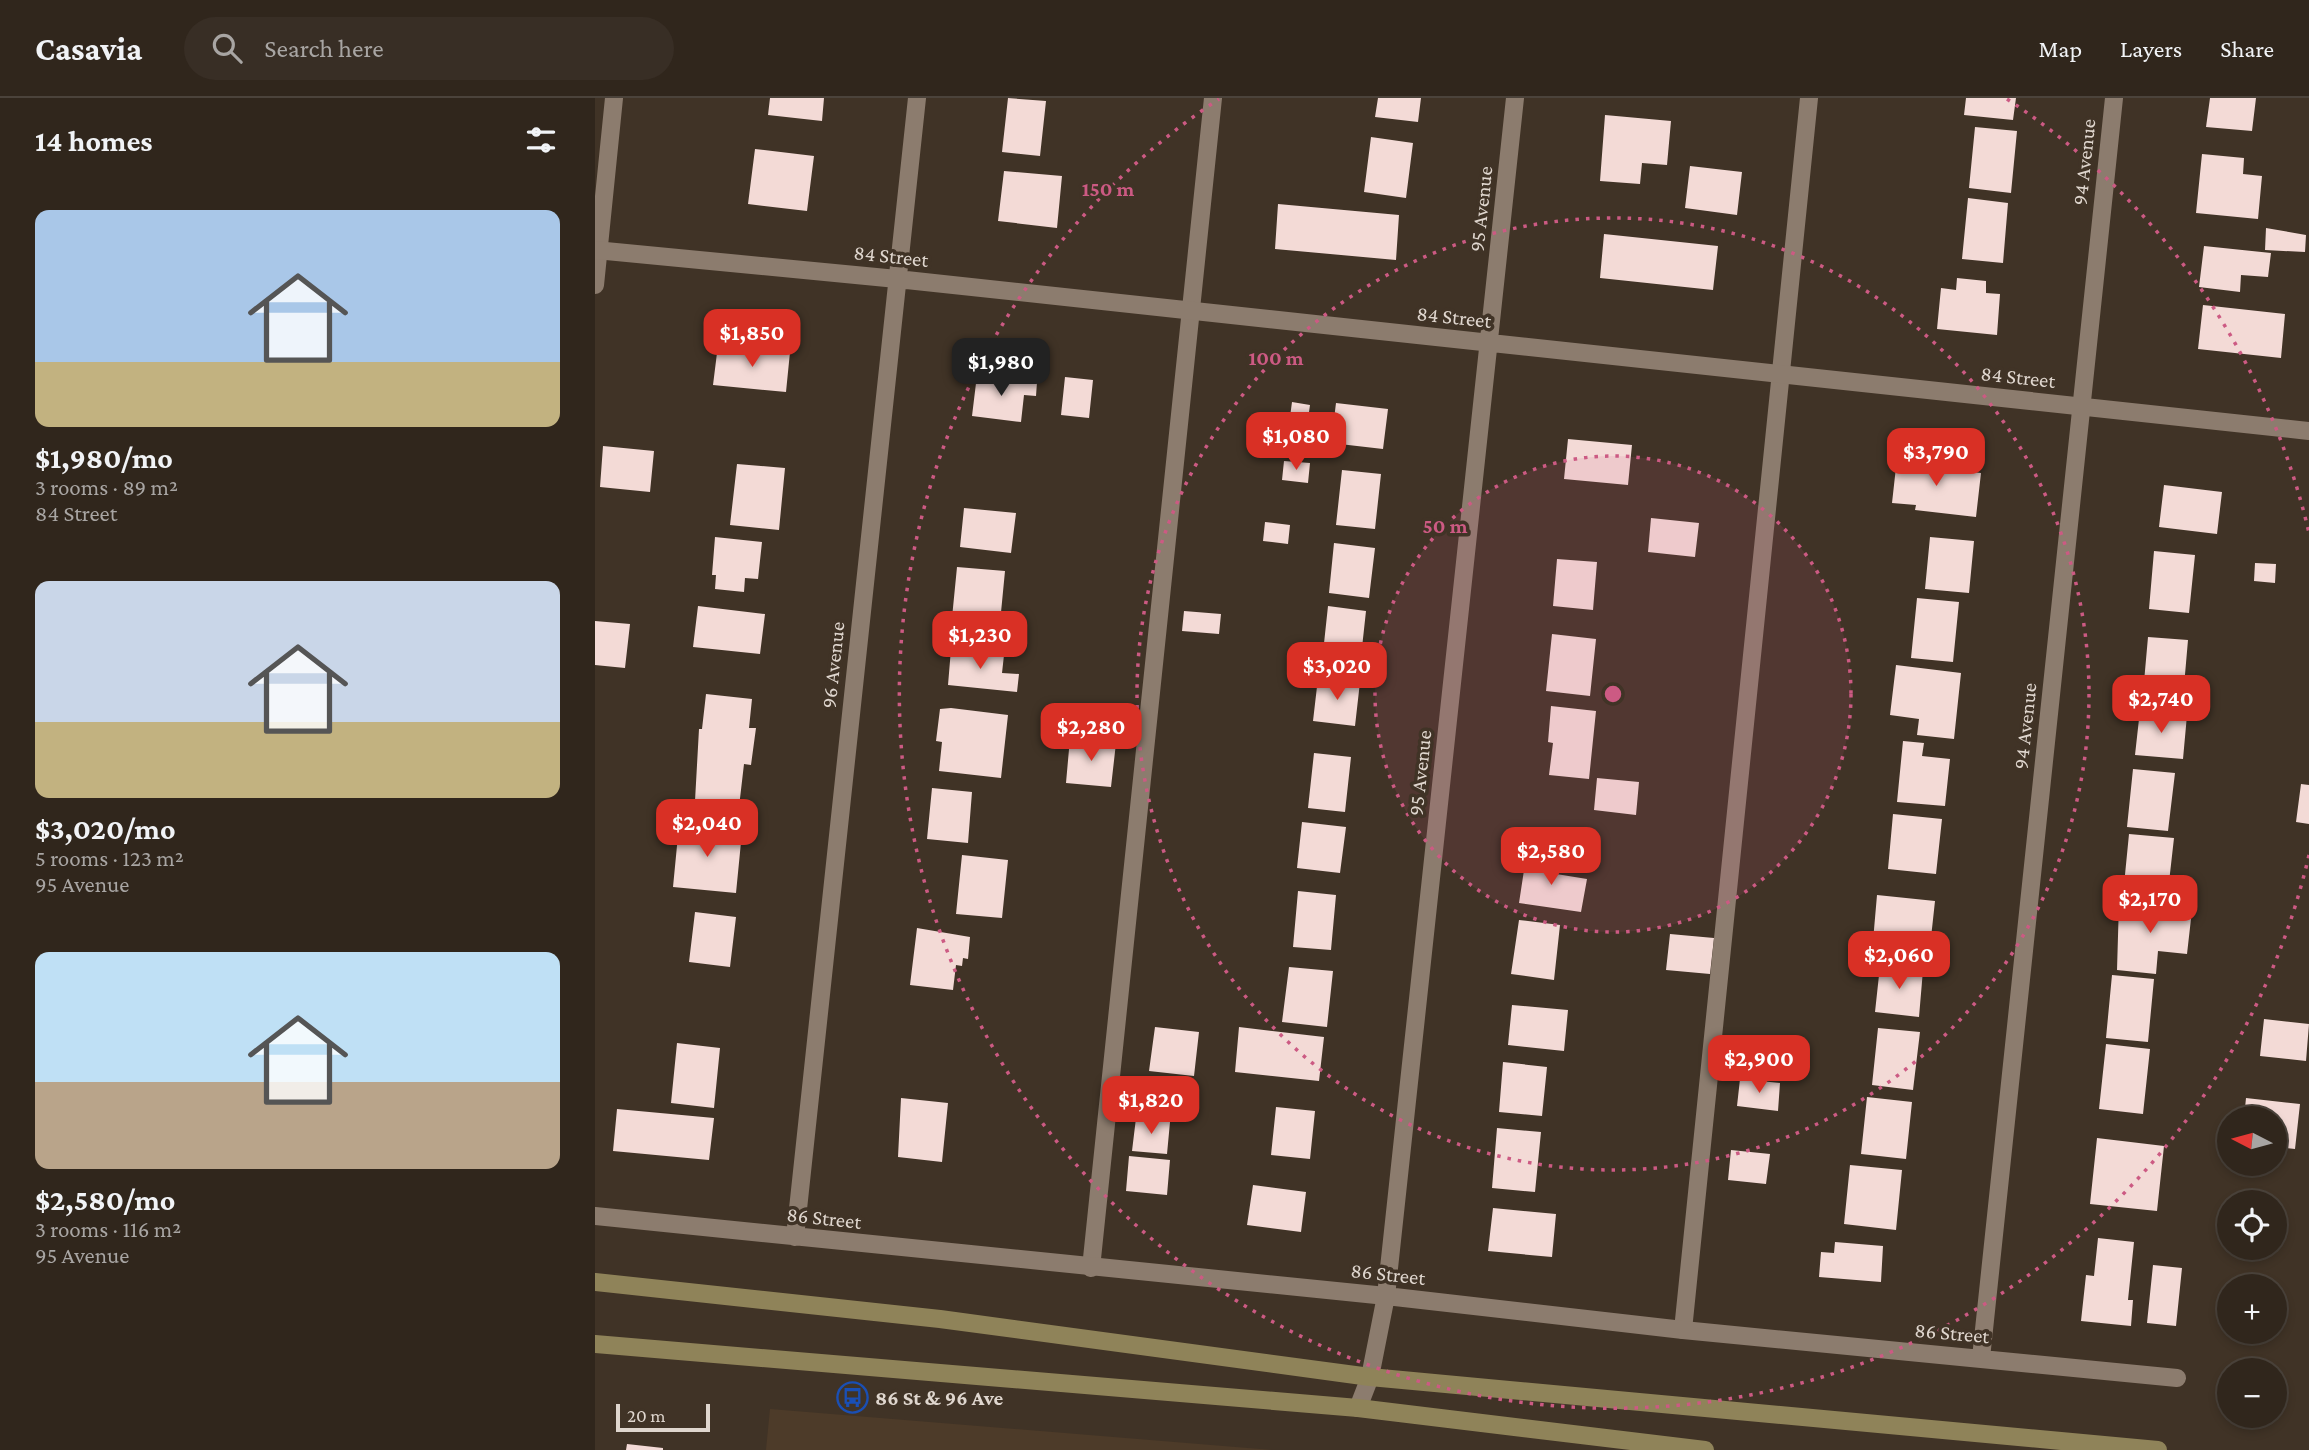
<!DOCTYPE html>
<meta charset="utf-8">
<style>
body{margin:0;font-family:"Crimson Pro",serif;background:#382e25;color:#f1f3f6;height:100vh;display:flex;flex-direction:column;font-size:26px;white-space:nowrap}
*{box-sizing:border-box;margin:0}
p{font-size:23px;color:#a8a5a3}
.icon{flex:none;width:38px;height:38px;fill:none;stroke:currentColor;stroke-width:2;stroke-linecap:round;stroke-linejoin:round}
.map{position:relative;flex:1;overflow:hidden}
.sheet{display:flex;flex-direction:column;background:#30261c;width:595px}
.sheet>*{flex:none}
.needle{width:46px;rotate:276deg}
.buttons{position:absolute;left:1622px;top:1008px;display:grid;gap:14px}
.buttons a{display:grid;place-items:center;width:70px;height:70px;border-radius:50%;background:#30261c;box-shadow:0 4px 10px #0003,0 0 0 2px #4b433b;font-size:35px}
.scale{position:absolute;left:21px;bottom:18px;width:94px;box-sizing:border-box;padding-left:7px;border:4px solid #dfd6ce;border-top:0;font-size:19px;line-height:24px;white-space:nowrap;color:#dfd6ce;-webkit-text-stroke:5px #403326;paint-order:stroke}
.price{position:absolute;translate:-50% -60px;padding:0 16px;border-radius:14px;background:#d93025;color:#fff;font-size:23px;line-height:46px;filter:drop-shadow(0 2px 4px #0008)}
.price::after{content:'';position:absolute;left:50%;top:42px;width:21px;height:16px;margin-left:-10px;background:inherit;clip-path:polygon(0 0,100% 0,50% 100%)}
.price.current{background:#222;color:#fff}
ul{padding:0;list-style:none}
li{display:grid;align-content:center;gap:14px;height:371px;padding:0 35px}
li span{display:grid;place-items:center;height:217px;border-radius:14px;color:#555}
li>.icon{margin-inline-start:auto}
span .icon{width:126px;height:126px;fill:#fffc;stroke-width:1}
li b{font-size:30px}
h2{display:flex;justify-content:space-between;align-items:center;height:84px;padding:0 35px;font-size:30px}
header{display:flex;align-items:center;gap:42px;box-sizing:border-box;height:98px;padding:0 35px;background:#30261c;border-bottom:2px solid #4b433b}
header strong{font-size:33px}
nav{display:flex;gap:38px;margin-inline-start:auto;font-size:24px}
.search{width:490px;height:63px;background:#382e25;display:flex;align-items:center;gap:18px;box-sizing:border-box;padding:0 24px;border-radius:38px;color:#a8a5a3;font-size:26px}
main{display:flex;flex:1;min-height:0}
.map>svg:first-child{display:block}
.built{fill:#4d3b29}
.building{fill:#f3dad6}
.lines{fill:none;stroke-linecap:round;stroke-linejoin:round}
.lane{stroke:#8c7c6e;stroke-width:18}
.street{stroke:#8c7c6e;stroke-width:18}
.secondary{stroke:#8f8359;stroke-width:18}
.ring{fill:none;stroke:#cc5a83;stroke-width:3.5;stroke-dasharray:3.5 7}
.labels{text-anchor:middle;stroke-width:7;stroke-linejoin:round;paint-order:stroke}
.street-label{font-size:21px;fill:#dfd6ce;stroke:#403326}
.poi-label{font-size:21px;font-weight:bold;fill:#dfd6ce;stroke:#403326;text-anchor:start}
.centre{fill:#cc5a83;stroke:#403326;stroke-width:3.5}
.ring-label{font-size:21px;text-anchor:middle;font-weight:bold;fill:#cc5a83;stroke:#403326;stroke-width:7;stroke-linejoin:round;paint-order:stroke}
</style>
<header>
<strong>Casavia</strong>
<div class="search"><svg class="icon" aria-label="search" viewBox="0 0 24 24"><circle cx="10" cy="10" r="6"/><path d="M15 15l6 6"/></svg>Search here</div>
<nav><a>Map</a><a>Layers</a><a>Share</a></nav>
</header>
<main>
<section class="sheet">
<h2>14 homes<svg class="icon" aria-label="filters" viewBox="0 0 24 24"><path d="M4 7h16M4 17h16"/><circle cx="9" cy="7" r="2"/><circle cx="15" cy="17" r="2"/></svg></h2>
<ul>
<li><span style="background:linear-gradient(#a9c7e8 70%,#c2b280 0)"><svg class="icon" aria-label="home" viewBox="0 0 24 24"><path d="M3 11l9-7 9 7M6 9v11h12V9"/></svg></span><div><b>$1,980/mo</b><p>3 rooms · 89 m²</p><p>84 Street</p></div></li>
<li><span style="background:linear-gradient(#c9d6e8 65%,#c2b280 0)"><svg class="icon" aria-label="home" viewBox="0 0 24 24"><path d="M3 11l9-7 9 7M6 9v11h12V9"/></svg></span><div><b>$3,020/mo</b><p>5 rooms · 123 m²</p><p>95 Avenue</p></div></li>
<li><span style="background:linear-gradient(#bfe0f5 60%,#b9a48a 0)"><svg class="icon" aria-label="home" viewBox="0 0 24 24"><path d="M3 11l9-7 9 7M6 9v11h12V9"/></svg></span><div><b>$2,580/mo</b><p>3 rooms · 116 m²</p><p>95 Avenue</p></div></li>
</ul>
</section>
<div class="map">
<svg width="1714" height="1352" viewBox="0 0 1714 1352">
<rect width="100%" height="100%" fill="#403326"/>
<path class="built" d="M175,1311L677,1352H171Z"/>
<path class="building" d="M175,0H229L227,23L173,17Z
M413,0L451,3L445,58L407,54Z
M783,0H826L823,24L780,19Z
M1371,0H1421L1418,22L1369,17Z
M1615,0H1661L1657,33L1611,29Z
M1010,17L1076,23L1072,67L1047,65L1045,86L1005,83Z
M1380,29L1422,33L1416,95L1374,90Z
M776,39L818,45L811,100L769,94Z
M160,51L219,58L212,113L153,106Z
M1607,56L1649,60L1648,76L1667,78L1663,121L1601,115Z
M1095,68L1147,74L1142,117L1090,110Z
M409,73L467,78L462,130L403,123Z
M1373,100L1413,105L1408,165L1367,161Z
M683,106L804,117L801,162L680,151Z
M1671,130L1711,137L1710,154L1670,152Z
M1009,136L1123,148L1118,192L1005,180Z
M1609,148L1676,155L1673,179L1646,177L1645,194L1604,189Z
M1362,180L1391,183V195L1405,196L1402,237L1342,231L1346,190L1361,192Z
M1608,207L1690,216L1686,260L1603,251Z
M123,247L195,254L191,294L118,287Z
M382,277L442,284L441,298L429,297L426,324L377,318Z
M470,279L498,282L494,320L466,317Z
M697,304L715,307L713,321L695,319Z
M741,305L793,311L788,351L736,345Z
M973,341L1037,347L1033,387L969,381Z
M8,348L59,353L55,394L5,389Z
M1302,360L1359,367V372L1386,375L1381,419L1320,412L1321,407L1297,405Z
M689,363L715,365L713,385L687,382Z
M142,366L190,370L184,432L135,427Z
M747,372L786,376L780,431L741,427Z
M1569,387L1627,394L1622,436L1564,429Z
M369,410L421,415L416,455L365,449Z
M1056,420L1104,425L1100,459L1053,454Z
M670,424L695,427L693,446L668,443Z
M120,439L167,444L163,481L150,480L149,494L120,491L121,477H117Z
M1335,439L1379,443L1374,495L1330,491Z
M739,445L780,450L774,500L734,495Z
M1559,453L1600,457L1594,515L1554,511Z
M962,461L1002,464L998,512L958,508Z
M1660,465L1681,466L1680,485L1659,483Z
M362,469L410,473L404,535L356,530Z
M1322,500L1364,504L1358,564L1316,560Z
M103,508L170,516L165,556L98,549Z
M733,508L771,513L765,568L727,564Z
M589,513L626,516L624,536L587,533Z
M0,523L35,526L30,570L0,567Z
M957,536L1001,541L995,598L951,593Z
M1553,539L1593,542L1589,588L1549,584Z
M356,551L409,557L407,575L424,576L422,594L353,587Z
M1301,567L1366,575L1359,641L1322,637L1324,621L1295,617Z
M723,580L765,584L760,628L718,623Z
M111,596L157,601L154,630H161L156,667L149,666L144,709L100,703L104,631H107Z
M956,608L1001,613L994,681L954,677L958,645L953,644Z
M356,610L413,617L406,680L344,673L347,644L341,643L345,611Z
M1545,612L1592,617L1588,661L1540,657Z
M475,640L521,645L516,689L471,685Z
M1308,643L1329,645L1327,658L1355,661L1350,708L1302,704Z
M719,655L756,659L750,714L713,710Z
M1538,671L1580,675L1573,733L1532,729Z
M1002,680L1044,684L1041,717L999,712Z
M1706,686L1714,687V726L1701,724Z
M337,690L377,694L373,745L332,741Z
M1298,716L1347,721L1341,776L1293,771Z
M707,724L751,729L745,775L702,770Z
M84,727L147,734L141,795L78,789Z
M1534,736L1579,740L1572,802L1528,797Z
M367,757L413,762L407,820L361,816Z
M931,759L957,763L955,775L992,781L986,814L924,805Z
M703,793L741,797L736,852L698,849Z
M1282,797L1340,803L1335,849L1278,843Z
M1524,804L1597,812L1592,856L1563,853L1561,876L1522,872Z
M100,814L141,819L135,869L94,864Z
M924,822L965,827L959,882L916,876Z
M322,830L375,839L373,861L368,860L367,868L361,867L358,892L315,887Z
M1075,836L1119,840L1115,876L1071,872Z
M1285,868L1328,872L1324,919L1280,914Z
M694,869L738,873L732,929L687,924Z
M1517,877L1559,881L1553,944L1511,940Z
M917,907L973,912L969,953L913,947Z
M1669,921L1714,926L1711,963L1665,958Z
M560,929L604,934L599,978L554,973Z
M644,929L729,939L724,983L640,974Z
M1283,930L1325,934L1318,992L1277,987Z
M82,945L125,950L119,1010L76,1005Z
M1511,946L1555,951L1548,1016L1504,1011Z
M908,964L952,969L947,1018L904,1014Z
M1145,981L1185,985L1183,1013L1142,1008Z
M1272,999L1317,1004L1311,1061L1266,1056Z
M306,1000L353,1005L347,1064L303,1059Z
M1651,1000L1705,1006L1700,1051L1680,1049V1020H1649Z
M681,1009L720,1013L715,1061L676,1057Z
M22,1011L119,1020L114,1062L18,1053Z
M541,1020L575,1024L572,1056L537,1053Z
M902,1030L946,1034L940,1094L897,1090Z
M1502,1040L1569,1048L1562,1113L1495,1106Z
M1136,1052L1175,1056L1171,1086L1133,1082Z
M534,1058L575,1062L572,1097L531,1093Z
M1255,1067L1307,1072L1301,1132L1249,1126Z
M658,1087L711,1094L706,1134L652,1127Z
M898,1110L961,1116L957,1159L893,1153Z
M1503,1140L1539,1144L1533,1202H1538L1536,1228L1486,1223L1491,1177L1499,1178Z
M1240,1144L1288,1148L1286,1184L1224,1179L1226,1154L1239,1155Z
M1558,1167L1587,1170L1581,1228L1552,1225Z
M32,1346L68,1350V1352H31Z"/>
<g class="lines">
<path class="lane" d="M0,187L19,0
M496,1170L618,0
M1088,1232L1214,0"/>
<path class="street" d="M0,152L302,181L1714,333
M0,1118L791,1198L1088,1232L1582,1280
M200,1139L322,0
M1386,1260L1519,0
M763,1310L775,1279L791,1198L920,0"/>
<path class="secondary" d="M0,1184L345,1221L775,1279L1563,1352
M0,1246L763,1310L1110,1352"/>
</g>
<circle cx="1018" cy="596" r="238" fill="#cc5a83" fill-opacity=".12"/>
<g class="ring">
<circle cx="1018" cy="596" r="238"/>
<circle cx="1018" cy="596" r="476"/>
<path d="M1714 757A714 714 0 1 1 624 1M1412 1A714 714 0 0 1 1714 435"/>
</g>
<defs>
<symbol id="bus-ring" viewBox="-11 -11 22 22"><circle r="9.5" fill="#403326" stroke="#1a4fb4" stroke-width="1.5"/><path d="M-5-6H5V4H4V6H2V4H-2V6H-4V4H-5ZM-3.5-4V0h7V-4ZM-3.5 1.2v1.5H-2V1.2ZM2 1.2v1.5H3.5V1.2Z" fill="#1a4fb4"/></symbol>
</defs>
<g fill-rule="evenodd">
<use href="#bus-ring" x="240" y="1282" width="35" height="35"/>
</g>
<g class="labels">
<g class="street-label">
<text transform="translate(1489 64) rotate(-84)" y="7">94 Avenue</text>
<text transform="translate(886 111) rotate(-84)" y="7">95 Avenue</text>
<text transform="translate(296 158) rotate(6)" y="7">84 Street</text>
<text transform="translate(859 219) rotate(6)" y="7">84 Street</text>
<text transform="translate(1423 279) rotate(6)" y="7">84 Street</text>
<text transform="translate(238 567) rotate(-84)" y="7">96 Avenue</text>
<text transform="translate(1430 628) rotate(-84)" y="7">94 Avenue</text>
<text transform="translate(825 675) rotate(-84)" y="7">95 Avenue</text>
<text transform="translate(229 1120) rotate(6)" y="7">86 Street</text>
<text transform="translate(793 1176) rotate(6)" y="7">86 Street</text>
<text transform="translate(1357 1235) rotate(5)" y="7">86 Street</text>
</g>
<g class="poi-label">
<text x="280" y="1307">86 St &amp; 96 Ave</text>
</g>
</g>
<circle cx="1018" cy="596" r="10" class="centre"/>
<g class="ring-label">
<text x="513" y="98">150 m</text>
<text x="681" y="267">100 m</text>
<text x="850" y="435">50 m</text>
</g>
</svg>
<div class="buttons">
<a><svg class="needle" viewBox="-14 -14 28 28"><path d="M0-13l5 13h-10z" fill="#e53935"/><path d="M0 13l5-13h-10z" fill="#a8a5a3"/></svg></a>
<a><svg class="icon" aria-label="locate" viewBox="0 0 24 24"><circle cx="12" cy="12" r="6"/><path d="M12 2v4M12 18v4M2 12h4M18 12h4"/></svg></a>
<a>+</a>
<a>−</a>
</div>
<div class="scale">20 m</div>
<b class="price" style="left:157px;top:271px">$1,850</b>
<b class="price current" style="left:406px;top:300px">$1,980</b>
<b class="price" style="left:701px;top:374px">$1,080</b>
<b class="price" style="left:1341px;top:390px">$3,790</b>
<b class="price" style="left:385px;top:573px">$1,230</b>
<b class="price" style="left:742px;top:604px">$3,020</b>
<b class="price" style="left:1566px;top:637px">$2,740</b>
<b class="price" style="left:496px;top:665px">$2,280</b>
<b class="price" style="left:112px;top:761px">$2,040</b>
<b class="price" style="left:956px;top:789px">$2,580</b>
<b class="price" style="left:1555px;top:837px">$2,170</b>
<b class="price" style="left:1304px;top:893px">$2,060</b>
<b class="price" style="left:1164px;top:997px">$2,900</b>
<b class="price" style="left:556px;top:1038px">$1,820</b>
</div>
</main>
